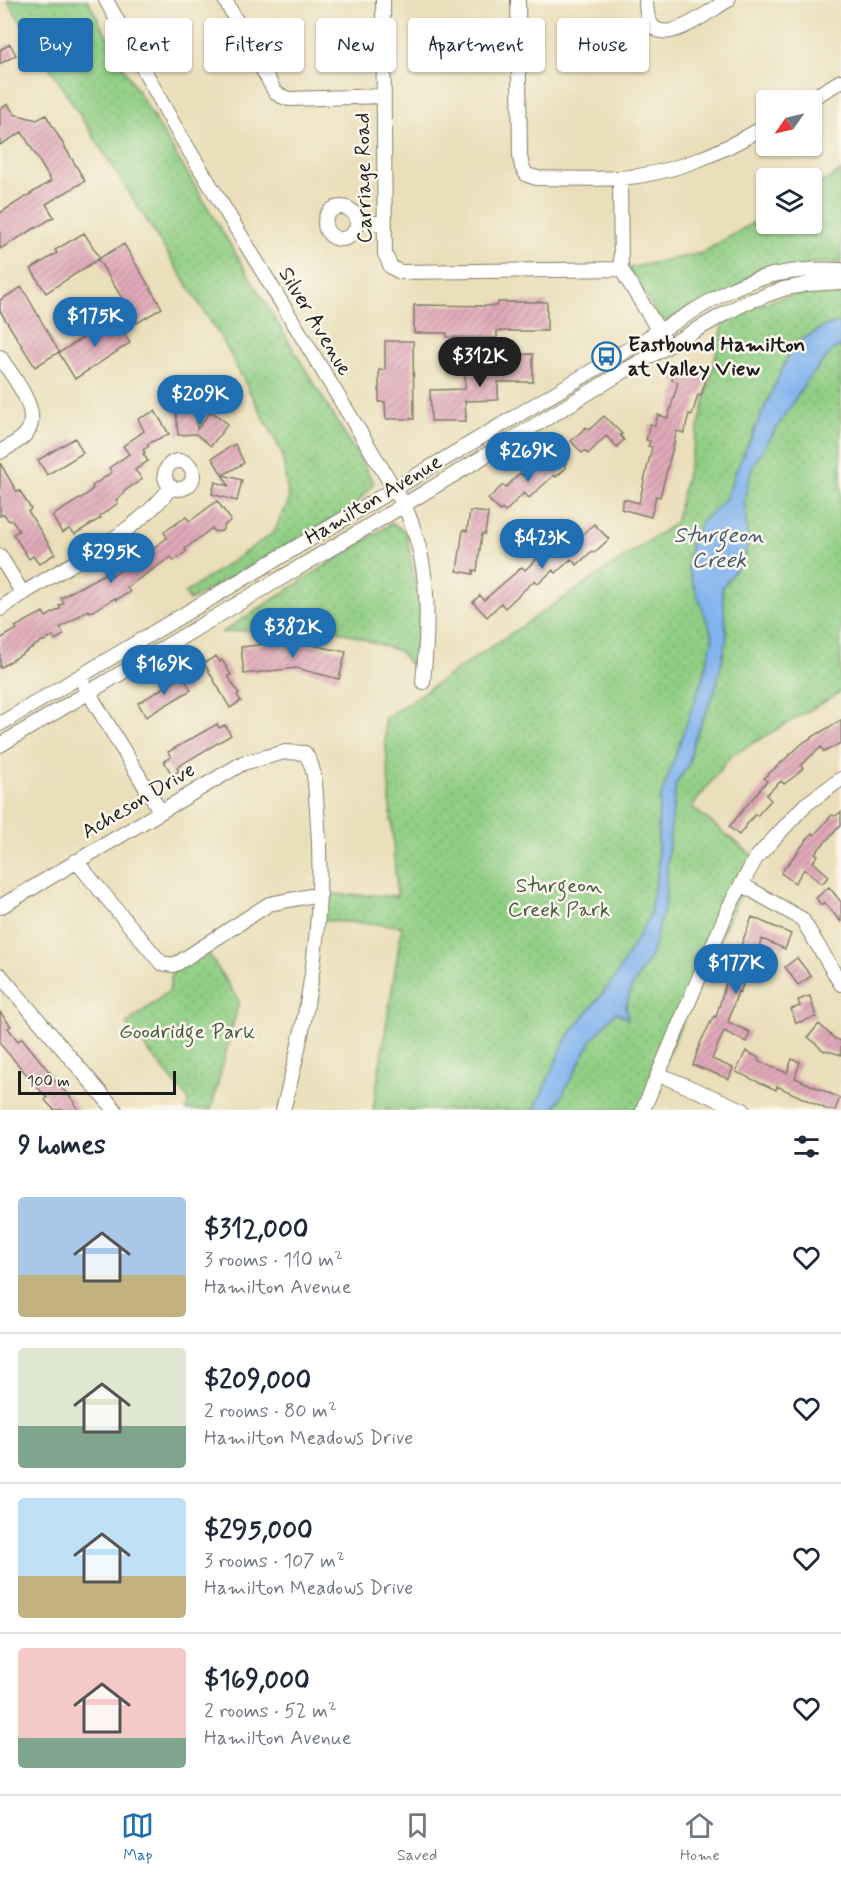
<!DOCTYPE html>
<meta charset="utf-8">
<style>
body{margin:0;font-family:Mynerve,sans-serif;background:#f6f6f7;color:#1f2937;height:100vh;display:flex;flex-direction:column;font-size:22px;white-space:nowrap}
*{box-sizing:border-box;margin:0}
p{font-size:20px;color:#747a83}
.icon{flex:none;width:33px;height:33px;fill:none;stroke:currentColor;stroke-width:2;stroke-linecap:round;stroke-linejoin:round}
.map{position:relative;height:1110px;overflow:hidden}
.sheet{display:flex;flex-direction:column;background:#fff;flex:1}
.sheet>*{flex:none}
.top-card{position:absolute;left:18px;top:18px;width:806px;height:54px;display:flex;gap:12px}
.needle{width:39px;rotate:236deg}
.controls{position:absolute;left:756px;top:90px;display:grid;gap:12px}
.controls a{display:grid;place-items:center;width:66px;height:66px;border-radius:6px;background:#fff;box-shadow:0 2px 4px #0004;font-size:30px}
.scale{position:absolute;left:18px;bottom:15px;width:158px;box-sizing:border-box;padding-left:6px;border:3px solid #1c1c1c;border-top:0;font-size:16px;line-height:21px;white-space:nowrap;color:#1c1c1c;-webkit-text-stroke:4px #fbf7ec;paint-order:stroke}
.price{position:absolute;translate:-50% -51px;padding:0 14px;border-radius:21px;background:#1f6fb2;color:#fff;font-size:20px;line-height:39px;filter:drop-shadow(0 2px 3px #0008)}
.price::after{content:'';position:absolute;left:50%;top:36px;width:18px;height:14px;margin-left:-9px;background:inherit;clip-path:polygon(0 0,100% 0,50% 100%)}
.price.current{background:#222;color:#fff}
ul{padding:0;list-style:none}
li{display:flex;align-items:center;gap:18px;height:150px;padding:0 18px}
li+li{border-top:2px solid #e0e1e3}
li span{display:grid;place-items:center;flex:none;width:168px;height:120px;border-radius:6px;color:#555}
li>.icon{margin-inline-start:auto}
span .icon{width:72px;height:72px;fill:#fffc;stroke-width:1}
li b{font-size:26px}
h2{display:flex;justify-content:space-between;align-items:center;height:72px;padding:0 18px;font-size:26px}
.tag{padding:0 21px;border-radius:6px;background:#fff;box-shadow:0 2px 4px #0004;font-size:21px;line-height:54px}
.tag.current{background:#1f6fb2;color:#fff}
.dock{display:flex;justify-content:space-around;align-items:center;height:84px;border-top:2px solid #e0e1e3;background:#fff;font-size:16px;color:#747a83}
.dock a{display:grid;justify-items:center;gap:3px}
.dock .current{color:#1f6fb2}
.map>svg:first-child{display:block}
.grass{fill:url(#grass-dots);stroke:#567550;stroke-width:1.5}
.water{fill:#81b3ed;stroke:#4e6884;stroke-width:1.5}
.building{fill:url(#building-hatch)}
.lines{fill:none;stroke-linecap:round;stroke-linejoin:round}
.minor-casing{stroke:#837e6b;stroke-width:16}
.minor{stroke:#fff;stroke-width:14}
.labels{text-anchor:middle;stroke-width:5;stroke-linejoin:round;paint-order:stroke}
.street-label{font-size:21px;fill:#1c1c1c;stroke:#fbf7ec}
.poi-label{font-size:21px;font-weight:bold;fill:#1c1c1c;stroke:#fbf7ec;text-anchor:start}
.park-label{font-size:21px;fill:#455a40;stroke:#fbf7ec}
.water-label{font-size:22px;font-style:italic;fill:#445870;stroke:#fbf7ec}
</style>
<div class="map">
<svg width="841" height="1110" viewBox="0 0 841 1110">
<defs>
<pattern id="grass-dots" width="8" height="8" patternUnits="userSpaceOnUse" patternTransform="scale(1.5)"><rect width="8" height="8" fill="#90ce84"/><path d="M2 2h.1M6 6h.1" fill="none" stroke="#7cb071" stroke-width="1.8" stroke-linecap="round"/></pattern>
<pattern id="building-hatch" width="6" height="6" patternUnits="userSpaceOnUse" patternTransform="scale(1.5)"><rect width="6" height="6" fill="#e0a9b9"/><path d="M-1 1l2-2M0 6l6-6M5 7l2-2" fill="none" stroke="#c0919e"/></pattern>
</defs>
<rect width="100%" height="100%" fill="#fbf7ec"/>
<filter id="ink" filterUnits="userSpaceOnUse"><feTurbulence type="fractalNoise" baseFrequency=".0167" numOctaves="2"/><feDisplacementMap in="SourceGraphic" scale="12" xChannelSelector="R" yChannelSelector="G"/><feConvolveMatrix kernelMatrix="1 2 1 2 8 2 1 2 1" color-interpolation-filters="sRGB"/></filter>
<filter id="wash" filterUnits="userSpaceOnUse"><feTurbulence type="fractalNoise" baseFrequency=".008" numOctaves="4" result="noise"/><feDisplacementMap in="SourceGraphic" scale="24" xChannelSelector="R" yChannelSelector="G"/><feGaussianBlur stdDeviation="1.35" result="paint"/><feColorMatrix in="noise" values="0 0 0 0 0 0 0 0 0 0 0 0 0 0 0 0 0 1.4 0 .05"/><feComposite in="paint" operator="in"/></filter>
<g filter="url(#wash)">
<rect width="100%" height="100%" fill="#eadfba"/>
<path class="grass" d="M7,0H88L123,67L374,483L353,507L189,601L185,593L273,533L289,501L282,453L223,341Z
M841,171V263H810L665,321L660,319L628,268L702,253L766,215V224H812V189Z
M832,290L841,292V692L731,756L692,807L756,858L643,1110H373L402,926L319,920L320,894L397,896L384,719L675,523L724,322C762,300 789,294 832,290Z
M392,523L406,532L420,611L417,674L399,651L315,623L221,633Z
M203,945L239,1001L211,1110H186L189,1100L126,1024L169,991L173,965Z"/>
<path class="water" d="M841,323V347L834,349L806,382L753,465L744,498L748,542L744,558L722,588L727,637L716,688L693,743L689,764L676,784L668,853L665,905L651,956L631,989L626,1007L628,1019L616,1012L592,1040L554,1110H534L566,1039L614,979L649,917L658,869V827L660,799L704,674L713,637L688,570L690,546L701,522L725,500L736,471L793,345L825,326Z"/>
<g id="blocks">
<path class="building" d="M10,44L16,55L0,64V50Z
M8,104L14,114L37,120L46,115L85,181L46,204L54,217L0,249V213L51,181L22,132L0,145V109Z
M84,233L100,258L46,293L31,269L57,253L55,250Z
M124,244L162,308L137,323L98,259Z
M22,287L59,352L35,367L0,311V300Z
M498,302H547V331H497V338L447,337V333H414V305L497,306Z
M114,317L130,343L75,379L59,353Z
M385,341H413L414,419H386L385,402H379V370H385Z
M533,354V382H498V400L465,401L466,421H431L430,390L465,389V373L498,372V355Z
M675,368L707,376L701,396L698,395L692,415L689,414L684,433L677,431L660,497L656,496L651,517L621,509L624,499L639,503L652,447L648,446L650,441L646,440L650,424L655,426L658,415L668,418L678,382L672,380Z
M195,410L197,429L211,411L228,424L211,446L196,434L178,435L176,411Z
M155,411L169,434L147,444L149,446L143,450L145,453L143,454L148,461L135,470L142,479L123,492L124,494L116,500L118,503L100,516L101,518L75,534L69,529L62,533L52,516L86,495L93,488L92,486L112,472L109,468L129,454L123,446L144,431L138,419Z
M604,416L622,434L620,435L624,440L617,447L606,436L588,454L585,451L582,453L571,441L586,427L589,430Z
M75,438L83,453L47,475L38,460Z
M235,444L244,463L223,475L242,480L237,501L212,494L215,482L229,486L212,458Z
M555,452L566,463L564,466L566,468L556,477L554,475L552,477L529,498L524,493L505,512L502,509L500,511L488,499L503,485L506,487L520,473L523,476L537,462L541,465Z
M0,463L17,492L20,491L31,509L28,511L55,554L39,564L33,556L29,559L13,534L19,531L13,521L8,520L4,514L0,516Z
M217,501L231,520L225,525L222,531L215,532L212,528L185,549L187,551L174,561L171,557L127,587L130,592L116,600L115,598L93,611L89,612L88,610L60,628L64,635L55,640L53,636L45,641L44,640L0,668V639L17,629L15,627L43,612L46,617L61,608L59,606L64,603L61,598L71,592L108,572L111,576L126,567L125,565L127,564L124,559L145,545L149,551L167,538L164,532L186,517L190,521Z
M470,511L488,513L485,534H482L477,571L473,570V574L457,571L463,530L467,531Z
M594,524L609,539L594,553L592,551L577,565L571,559L556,573L553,570L538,584L535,580L505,608L501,603L487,617L473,602L480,595L484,600L522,567L525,570L540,556L544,559L559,546L564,551Z
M292,641L346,652L339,679L296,668L244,674L241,647Z
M216,656L220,662L222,660L231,675L228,676L239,694L237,695L241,701L230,708L204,663Z
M183,676L191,690L146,717L138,703Z
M841,720V743L824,752L821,747L801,765L803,768L795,776L784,784L781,781L766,795L771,800L757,816L755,814L739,835L729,827L767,781L764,778L804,742Z
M217,724L219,728L225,725L231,735L177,767L179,771L172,775L164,761L171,757L168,752Z
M841,812V825L815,853L818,855L813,862L829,876L822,884L804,869L795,883L781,873L812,833L814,835L832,815L835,816Z
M829,887L841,902V922L824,902L821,905L816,898Z
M752,917L791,934L785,949L762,939L740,992L738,991L728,1022L750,1032L746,1042L724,1031L712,1059L733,1068L729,1079L693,1065L701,1041L714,1016L716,1017L725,986Z
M797,958L811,976L798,985L785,967Z
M810,996L816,1017L796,1023L791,1009L800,1006L798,1000Z
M0,1012L11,1026L8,1028L18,1041L22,1038L51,1074L49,1075L75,1102L74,1103L79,1110H54L45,1100L47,1098L0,1044Z
M819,1024L834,1038L841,1041V1055L825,1050L824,1051L808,1037Z
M746,1051L759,1058L758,1061L787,1073L792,1059L800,1062L795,1078L840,1098L835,1110H828L777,1086L776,1090L736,1072Z"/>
</g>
</g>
<g filter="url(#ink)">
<use href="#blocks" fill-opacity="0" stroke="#837e6b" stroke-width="1.5"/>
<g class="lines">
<defs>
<path id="minor" d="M106,0L175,127L404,505C431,563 429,620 423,682
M225,0L275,92L281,96L289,99L384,96
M383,0L385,254L391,267L400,272L621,269
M518,0L520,156L522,167L527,175L537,178C565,178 593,180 620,178C674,174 720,153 766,126
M646,0C646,62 701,16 728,0
M809,100L841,81
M620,178L621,269L664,339
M325 223a16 16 0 1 1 32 0a16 16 0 1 1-32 0Z
M357,223H385
M0,357C12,376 46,415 24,436C17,443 8,447 0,452
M165 475a14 14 0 1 1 28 0a14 14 0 1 1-28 0Z
M0,556L23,594
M0,609C53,570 133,539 171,487
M84,685L160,811
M0,724L659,331C683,318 707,302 732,289C765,273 805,268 841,270
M0,745L404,505L626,370L726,313L745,303L783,289L809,284L841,282
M76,861L161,963L173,965L178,963L269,904L320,894
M741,884L802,919L841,984
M0,907L243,763L285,752L305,753C317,770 315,791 317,810C326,916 310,1009 283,1110
M0,975L115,1110
M658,1074L743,1110
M643,1110L729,907L756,858L805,805L841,779"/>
</defs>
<use href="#minor" class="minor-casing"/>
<use href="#minor" class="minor"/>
</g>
</g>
<defs>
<symbol id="bus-ring" viewBox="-11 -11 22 22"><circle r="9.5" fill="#fbf7ec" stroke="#1f6fb2" stroke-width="1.5"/><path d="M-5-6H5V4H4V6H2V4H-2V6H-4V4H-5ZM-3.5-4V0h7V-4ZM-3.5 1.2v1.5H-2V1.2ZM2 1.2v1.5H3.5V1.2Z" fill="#1f6fb2"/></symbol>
</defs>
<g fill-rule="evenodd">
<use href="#bus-ring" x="590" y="340" width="33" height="33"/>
</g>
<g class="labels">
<g class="street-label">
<text transform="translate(363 178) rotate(-91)" y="7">Carriage Road</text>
<text transform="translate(316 321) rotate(59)" y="7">Silver Avenue</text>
<text transform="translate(373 499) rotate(-31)" y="7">Hamilton Avenue</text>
<text transform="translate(138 800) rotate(-31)" y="7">Acheson Drive</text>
</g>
<g class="poi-label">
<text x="628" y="351">Eastbound Hamilton<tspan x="628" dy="24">at Valley View</tspan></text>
</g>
<g class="park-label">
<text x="559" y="892">Sturgeon<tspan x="559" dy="24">Creek Park</tspan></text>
<text x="187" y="1038">Goodridge Park</text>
</g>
<g class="water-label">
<text x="719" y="542">Sturgeon<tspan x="719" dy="25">Creek</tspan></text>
</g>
</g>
</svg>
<div class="controls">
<a><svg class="needle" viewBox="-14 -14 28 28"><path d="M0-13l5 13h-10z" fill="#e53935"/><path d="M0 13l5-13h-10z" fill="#747a83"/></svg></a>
<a><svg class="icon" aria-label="layers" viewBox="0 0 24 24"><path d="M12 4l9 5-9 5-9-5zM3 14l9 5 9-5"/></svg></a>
</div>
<div class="scale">100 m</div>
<b class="price" style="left:95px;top:348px">$175K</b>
<b class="price current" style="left:480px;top:388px">$312K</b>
<b class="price" style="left:200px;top:426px">$209K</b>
<b class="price" style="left:528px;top:483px">$269K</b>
<b class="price" style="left:542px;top:570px">$423K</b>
<b class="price" style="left:111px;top:584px">$295K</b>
<b class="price" style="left:293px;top:659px">$382K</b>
<b class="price" style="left:164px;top:696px">$169K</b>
<b class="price" style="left:736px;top:995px">$177K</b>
<div class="top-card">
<a class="tag current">Buy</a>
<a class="tag">Rent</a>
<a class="tag">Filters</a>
<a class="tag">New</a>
<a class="tag">Apartment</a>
<a class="tag">House</a>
</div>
</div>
<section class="sheet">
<h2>9 homes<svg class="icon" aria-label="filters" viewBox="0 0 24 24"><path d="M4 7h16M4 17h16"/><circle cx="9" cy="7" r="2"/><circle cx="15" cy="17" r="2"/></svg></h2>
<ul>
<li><span style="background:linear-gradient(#a9c7e8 65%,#c2b280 0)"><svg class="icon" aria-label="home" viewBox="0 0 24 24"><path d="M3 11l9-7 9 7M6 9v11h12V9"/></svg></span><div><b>$312,000</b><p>3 rooms · 110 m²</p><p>Hamilton Avenue</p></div><svg class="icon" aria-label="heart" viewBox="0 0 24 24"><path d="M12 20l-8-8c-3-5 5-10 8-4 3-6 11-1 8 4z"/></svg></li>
<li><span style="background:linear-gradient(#dfe7d0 65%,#7fa58c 0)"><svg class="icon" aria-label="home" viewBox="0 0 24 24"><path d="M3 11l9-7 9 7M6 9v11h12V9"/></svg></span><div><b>$209,000</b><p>2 rooms · 80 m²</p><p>Hamilton Meadows Drive</p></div><svg class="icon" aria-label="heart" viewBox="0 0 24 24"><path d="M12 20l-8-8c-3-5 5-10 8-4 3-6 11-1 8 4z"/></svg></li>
<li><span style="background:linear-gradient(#bfe0f5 65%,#c2b280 0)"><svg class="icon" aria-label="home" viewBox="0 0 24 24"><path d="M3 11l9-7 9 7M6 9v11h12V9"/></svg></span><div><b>$295,000</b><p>3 rooms · 107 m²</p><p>Hamilton Meadows Drive</p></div><svg class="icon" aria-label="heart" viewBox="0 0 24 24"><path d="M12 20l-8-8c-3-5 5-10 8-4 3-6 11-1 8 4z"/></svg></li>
<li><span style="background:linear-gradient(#f6c9c9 75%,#7fa58c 0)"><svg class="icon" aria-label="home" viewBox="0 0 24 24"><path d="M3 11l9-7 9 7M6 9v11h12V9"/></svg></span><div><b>$169,000</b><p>2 rooms · 52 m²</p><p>Hamilton Avenue</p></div><svg class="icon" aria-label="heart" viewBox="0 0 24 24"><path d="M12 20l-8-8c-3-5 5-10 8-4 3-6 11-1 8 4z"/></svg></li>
</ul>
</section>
<nav class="dock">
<a class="current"><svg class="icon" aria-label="map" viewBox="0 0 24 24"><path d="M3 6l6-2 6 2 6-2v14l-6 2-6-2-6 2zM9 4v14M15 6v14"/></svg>Map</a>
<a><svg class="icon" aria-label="saved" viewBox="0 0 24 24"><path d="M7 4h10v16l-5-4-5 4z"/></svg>Saved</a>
<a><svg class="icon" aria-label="home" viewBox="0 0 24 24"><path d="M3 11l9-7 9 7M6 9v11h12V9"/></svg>Home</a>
</nav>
